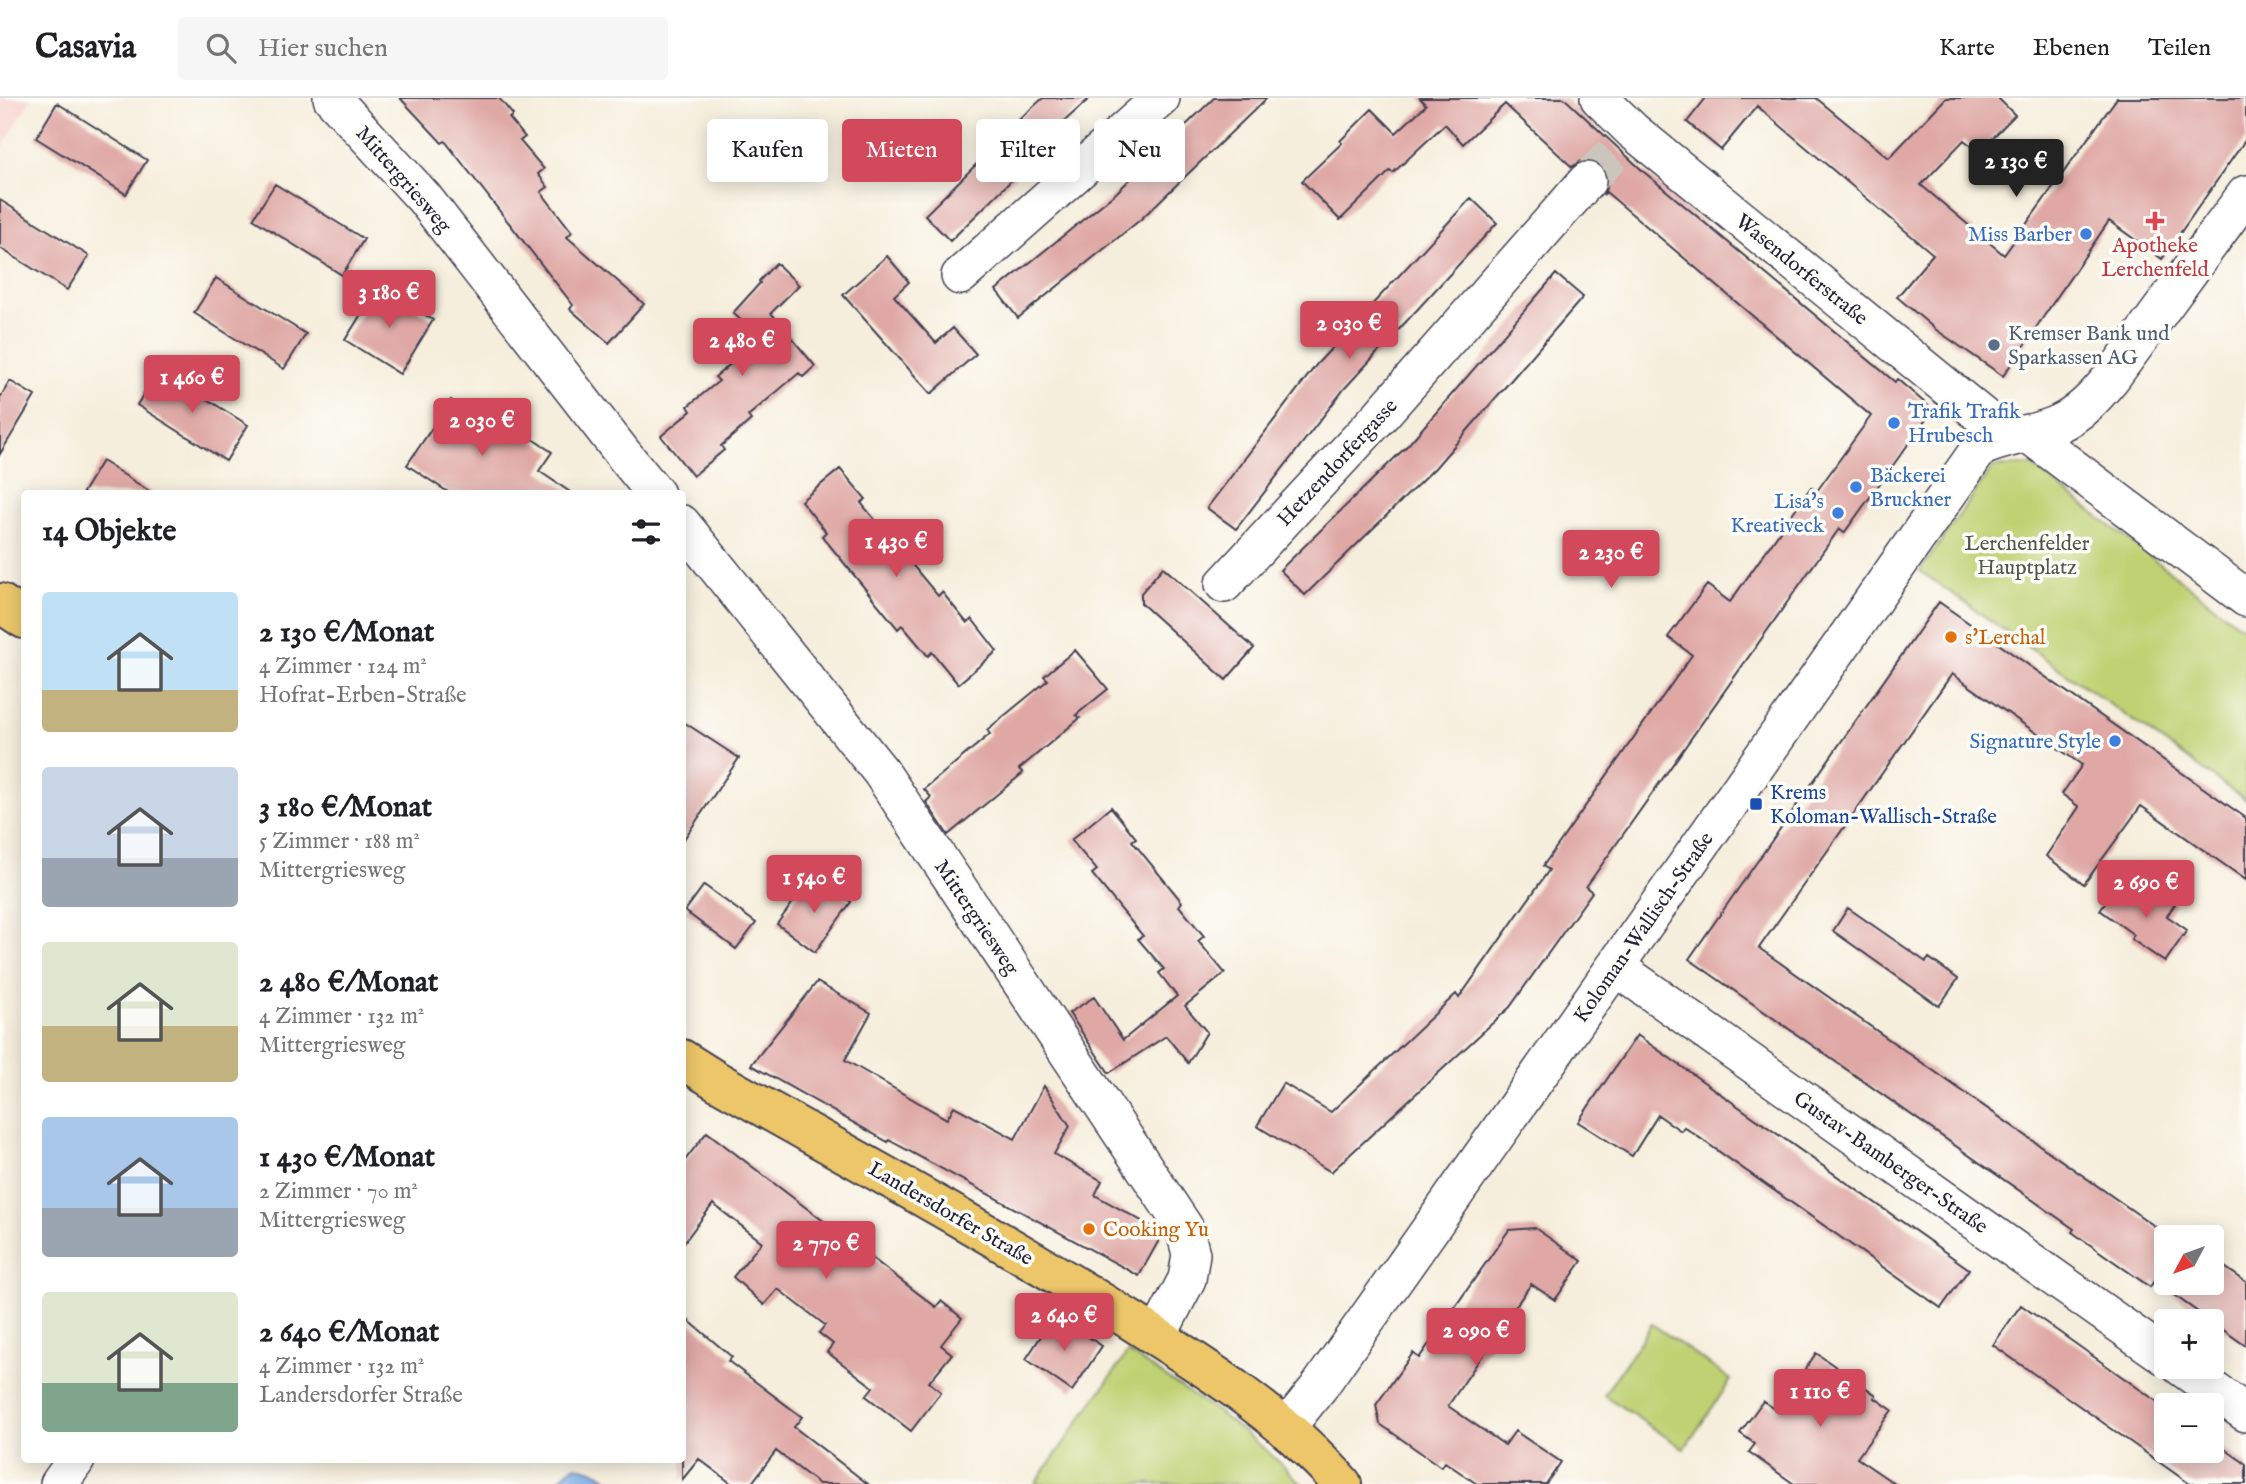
<!DOCTYPE html>
<html lang="de">
<meta charset="utf-8">
<style>
body{margin:0;font-family:"IM FELL English",serif;background:#f6f6f6;color:#202124;height:100vh;display:flex;flex-direction:column;font-size:26px;white-space:nowrap}
*{box-sizing:border-box;margin:0}
p{font-size:23px;color:#757577}
.icon{flex:none;width:38px;height:38px;fill:none;stroke:currentColor;stroke-width:2;stroke-linecap:round;stroke-linejoin:round}
.map{position:relative;flex:1;overflow:hidden}
.drawer{position:absolute;left:21px;top:392px;width:665px;height:973px;display:flex;flex-direction:column;background:#fff;border-radius:7px;box-shadow:0 4px 18px #0003}
.drawer>*{flex:none}
.hud{position:absolute;left:707px;top:21px;width:665px;height:63px;display:flex;gap:14px}
.needle{width:46px;rotate:229deg}
.fabs{position:absolute;left:2154px;top:1127px;display:grid;gap:14px}
.fabs a{display:grid;place-items:center;width:70px;height:70px;border-radius:7px;background:#fff;box-shadow:0 4px 18px #0003;font-size:35px}
.price{position:absolute;translate:-50% -60px;padding:0 16px;border-radius:7px;background:#d1495b;color:#fff;font-size:23px;line-height:46px;filter:drop-shadow(0 2px 4px #0008)}
.price::after{content:'';position:absolute;left:50%;top:42px;width:21px;height:16px;margin-left:-10px;background:inherit;clip-path:polygon(0 0,100% 0,50% 100%)}
.price.selected{background:#222;color:#fff}
ul{padding:0;list-style:none}
li{display:flex;align-items:center;gap:21px;height:175px;padding:0 21px}
li span{display:grid;place-items:center;flex:none;width:196px;height:140px;border-radius:7px;color:#555}
li>.icon{margin-inline-start:auto}
span .icon{width:84px;height:84px;fill:#fffc;stroke-width:1}
li b{font-size:30px}
h2{display:flex;justify-content:space-between;align-items:center;height:84px;padding:0 21px;font-size:30px}
.chip{padding:0 24px;border-radius:7px;background:#fff;box-shadow:0 4px 18px #0003;font-size:24px;line-height:63px}
.chip.selected{background:#d1495b;color:#fff}
header{display:flex;align-items:center;gap:42px;box-sizing:border-box;height:98px;padding:0 35px;background:#fff;border-bottom:2px solid #e0e0e0}
header strong{font-size:33px}
nav{display:flex;gap:38px;margin-inline-start:auto;font-size:24px}
.search{width:490px;height:63px;background:#f6f6f6;display:flex;align-items:center;gap:18px;box-sizing:border-box;padding:0 24px;border-radius:7px;color:#757577;font-size:26px}
.map>svg:first-child{display:block}
.built{fill:#f7d0cb}
.green{fill:#c0d173;stroke:#717a57;stroke-width:2}
.water{fill:#77abe4;stroke:#4c6690;stroke-width:2}
.building{fill:#dfa8a5}
.lines{fill:none;stroke-linecap:round;stroke-linejoin:round}
.minor-tunnel{stroke:#ccc5bc;stroke-width:37;stroke-dasharray:37 18;stroke-linecap:butt}
.minor-casing{stroke:#424153;stroke-width:40}
.major-casing{stroke:#424153;stroke-width:42}
.minor{stroke:#fff;stroke-width:37}
.major{stroke:#ecc669;stroke-width:38}
.health-dot{fill:#e0444e;stroke:#fdfcf7;stroke-width:2.5}
.shop-dot{fill:#3f7fe0;stroke:#fdfcf7;stroke-width:2.5}
.service-dot{fill:#5c6f8a;stroke:#fdfcf7;stroke-width:2.5}
.food-dot{fill:#e8710a;stroke:#fdfcf7;stroke-width:2.5}
.transit-dot{fill:#1a4fb4;stroke:#fdfcf7;stroke-width:2.5}
.labels{text-anchor:middle;stroke-width:7;stroke-linejoin:round;paint-order:stroke}
.street-label{font-size:21px;fill:#22223b;stroke:#fdfcf7}
.shop-label{font-size:21px;fill:#366cbe;stroke:#fdfcf7;text-anchor:end}
.health-label{font-size:21px;fill:#be3a42;stroke:#fdfcf7}
.service-label{font-size:21px;fill:#4e5e75;stroke:#fdfcf7;text-anchor:start}
.park-label{font-size:21px;fill:#51574c;stroke:#fdfcf7}
.food-label{font-size:21px;fill:#c56008;stroke:#fdfcf7;text-anchor:start}
.transit-label{font-size:21px;fill:#164399;stroke:#fdfcf7;text-anchor:start}
</style>
<header>
<strong>Casavia</strong>
<div class="search"><svg class="icon" aria-label="search" viewBox="0 0 24 24"><circle cx="10" cy="10" r="6"/><path d="M15 15l6 6"/></svg>Hier suchen</div>
<nav><a>Karte</a><a>Ebenen</a><a>Teilen</a></nav>
</header>
<div class="map">
<svg width="2246" height="1386" viewBox="0 0 2246 1386">
<rect width="100%" height="100%" fill="#fdfcf7"/>
<filter id="ink" filterUnits="userSpaceOnUse"><feTurbulence type="fractalNoise" baseFrequency=".0143" numOctaves="2"/><feDisplacementMap in="SourceGraphic" scale="14" xChannelSelector="R" yChannelSelector="G"/><feConvolveMatrix kernelMatrix="1 2 1 2 8 2 1 2 1" color-interpolation-filters="sRGB"/></filter>
<filter id="wash" filterUnits="userSpaceOnUse"><feTurbulence type="fractalNoise" baseFrequency=".00686" numOctaves="4" result="noise"/><feDisplacementMap in="SourceGraphic" scale="28" xChannelSelector="R" yChannelSelector="G"/><feGaussianBlur stdDeviation="1.57" result="paint"/><feColorMatrix in="noise" values="0 0 0 0 0 0 0 0 0 0 0 0 0 0 0 0 0 1.4 0 .05"/><feComposite in="paint" operator="in"/></filter>
<g filter="url(#wash)">
<rect width="100%" height="100%" fill="#f6eedc"/>
<path class="built" d="M0,0H32L0,53Z"/>
<path class="green" d="M2031,367L2246,532V702L1920,473L1993,369Z
M1652,1226L1731,1282L1684,1351L1604,1297Z
M1128,1254L1219,1315L1266,1352L1302,1386H1035Z"/>
<path class="water" d="M574,1368C591,1369 601,1375 614,1386H553Z"/>
<g id="blocks">
<path class="building" d="M400,0H499L513,17L509,20L525,39L520,43L544,71L538,76L548,89L541,94L572,134L567,139L644,206L609,245L570,211L573,207L445,43L442,45Z
M1043,0H1090L1025,59L1030,64L950,143L925,117L1004,39L1002,37Z
M1214,0H1267L1140,122L1018,220L996,192L1116,95Z
M1420,0H1564L1644,74L1895,284L1897,281L1933,312L1844,435L1839,431L1586,789L1592,794L1510,909L1331,1074L1257,1028L1283,985L1331,1014L1456,896L1459,900L1549,772L1543,768L1692,557L1668,539L1707,487L1730,504L1811,389L1817,393L1871,318L1606,94L1603,97L1608,86L1607,77L1600,67L1590,62L1581,63L1572,69L1505,6L1463,46L1445,26L1393,75L1390,73L1340,122L1302,83L1342,45L1340,43L1372,11L1396,35L1426,7Z
M1706,0H1816L1889,60L1946,0H1998L2015,17L1979,54L1964,42L1921,87L2004,157L2117,0H2246V41L2162,161L2109,123L2003,278L1935,231L1897,199L1933,156L1757,8L1721,52L1687,24Z
M57,5L147,62L126,96L36,40Z
M275,86L364,141L342,177L253,121Z
M1471,100L1497,125L1345,290L1236,431L1207,410L1317,266Z
M0,102L89,158L67,192L0,150Z
M887,158L909,184L894,198L936,245L953,230L976,256L931,296L843,197Z
M776,165L799,187L771,215L815,268L803,279L799,275L748,318L751,322L721,348L724,352L693,378L661,338L691,313L688,308L719,283L715,279L747,252L744,247L757,237L733,215L760,185L759,183Z
M1556,176L1583,199L1435,370L1305,497L1280,472L1408,347Z
M216,180L306,236L284,271L194,215Z
M379,188L433,222L400,276L345,242Z
M159,271L248,327L226,363L137,307Z
M10,283L35,298L0,356V300Z
M451,302L501,336L508,325L552,354L539,373L573,396H451L407,367Z
M102,363L154,396H82Z
M840,371L866,401L861,405L938,498L942,494L967,525L972,521L997,553L958,586L932,554L928,558L902,527L898,531L822,438L826,434L801,403Z
M1163,469L1254,550L1226,582L1141,505V495Z
M1939,504L2246,720V782L2141,708L2084,786L2046,758L2079,709L2062,696L2082,667L1952,576L1759,850L2170,1139H2166V1185H2212V1160L2246,1184V1248L2154,1183L2150,1189L2072,1134L2074,1131L1689,861Z
M1075,552L1108,591L1076,617L1080,620L1019,671L1023,675L948,737L926,704L931,699L924,691L990,636L987,632L1048,582L1044,578Z
M682,623L739,660L682,744Z
M1111,709L1136,740L1132,743L1182,804L1179,808L1204,838L1198,843L1225,875L1185,908L1207,934L1188,965L1166,938L1109,975L1069,915L1094,899L1123,942L1177,898L1159,875L1164,871L1138,841L1143,838L1092,776L1097,772L1071,742Z
M827,786L851,804L815,854L777,826L806,787L819,797Z
M704,787L756,825L736,851L685,813Z
M2117,787L2138,801L2148,787L2175,806L2167,818L2187,832L2165,864L2131,841L2134,837L2100,812Z
M1848,810L1926,864L1929,860L1958,881L1939,908L1833,833Z
M817,884L871,915L845,962L947,1021L954,1008L1015,1041L1044,988L1070,1028L1054,1056L1102,1083L1095,1097L1163,1135L1139,1178L889,1042L888,1044L751,967Z
M1637,937L1969,1171L1941,1210L1684,1029L1681,1033L1658,1017L1632,1058L1578,1024Z
M707,1034L936,1209L941,1203L962,1220L941,1247L952,1256L929,1284L941,1294L911,1333L866,1298L873,1289L827,1254L833,1246L819,1235L825,1227L778,1191L764,1207L733,1179L762,1144L713,1106L682,1147V1066Z
M1535,1130L1582,1163L1555,1202L1531,1186L1448,1308L1505,1347L1515,1333L1561,1364L1546,1386H1477L1445,1364L1441,1369L1380,1326L1376,1307L1413,1255L1419,1260L1509,1132Z
M2021,1207L2166,1310V1353H2212V1342L2246,1366V1386H2190L1993,1247Z
M682,1217L732,1259L728,1263L802,1319L794,1329L868,1386H819L776,1353L751,1386H732L699,1361L682,1382Z
M1055,1217L1102,1248L1072,1293L1026,1261Z
M1816,1255L1876,1297L1875,1300L1892,1312L1857,1360L1895,1386H1794L1749,1354L1755,1346L1740,1335L1763,1303L1778,1313Z"/>
</g>
</g>
<g filter="url(#ink)">
<use href="#blocks" fill-opacity="0" stroke="#424153" stroke-width="2"/>
<g class="lines">
<path class="minor-tunnel" d="M1587,83L1618,50"/>
<defs>
<path id="minor" d="M332,0L424,100L624,357L656,396
M1599,0L1633,33L2008,339
M960,178L1161,0
M2027,335L2246,500
M682,426L881,674L1184,1129L1191,1156L1187,1181L1157,1239
M1224,486L1381,317L1587,83
M1616,869L2166,1259
M2181,1269L2246,1315
M1286,1330L1319,1289L1980,350C2005,338 2033,337 2058,326C2080,316 2096,298 2111,280L2246,96
M59,1386L76,1362"/>
<path id="major" d="M0,505L24,521
M682,961L717,983C849,1058 982,1130 1111,1210C1192,1261 1279,1313 1342,1386"/>
</defs>
<use href="#minor" class="minor-casing"/>
<use href="#major" class="major-casing"/>
<use href="#minor" class="minor"/>
<use href="#major" class="major"/>
</g>
</g>
<path class="health-dot" d="M2151.5 112.5h7v7h7v7h-7v7h-7v-7h-7v-7h7z"/>
<g class="shop-dot">
<circle cx="2086" cy="136" r="7"/>
<circle cx="1894" cy="325" r="7"/>
<circle cx="1856" cy="389" r="7"/>
<circle cx="1838" cy="415" r="7"/>
<circle cx="2115" cy="643" r="7"/>
</g>
<circle class="service-dot" cx="1994" cy="247" r="7"/>
<g class="food-dot">
<circle cx="1951" cy="539" r="7"/>
<circle cx="1089" cy="1131" r="7"/>
</g>
<rect class="transit-dot" x="1749" y="699" width="14" height="14" rx="3.5"/>
<g class="labels">
<g class="street-label">
<text transform="translate(404 81) rotate(49)" y="7">Mittergriesweg</text>
<text transform="translate(1802 171) rotate(39)" y="7">Wasendorferstraße</text>
<text transform="translate(1337 364) rotate(-47)" y="7">Hetzendorfergasse</text>
<text transform="translate(977 819) rotate(56)" y="7">Mittergriesweg</text>
<text transform="translate(1643 829) rotate(-55)" y="7">Koloman-Wallisch-Straße</text>
<text transform="translate(1891 1064) rotate(35)" y="7">Gustav-Bamberger-Straße</text>
<text transform="translate(951 1115) rotate(30)" y="7">Landersdorfer Straße</text>
</g>
<g class="shop-label">
<text x="2072" y="143">Miss Barber</text>
<text x="1908" y="320" text-anchor="start">Trafik Trafik<tspan x="1908" dy="24">Hrubesch</tspan></text>
<text x="1870" y="384" text-anchor="start">Bäckerei<tspan x="1870" dy="24">Bruckner</tspan></text>
<text x="1824" y="410">Lisa's<tspan x="1824" dy="24">Kreativeck</tspan></text>
<text x="2101" y="650">Signature Style</text>
</g>
<g class="health-label">
<text x="2155" y="154">Apotheke<tspan x="2155" dy="24">Lerchenfeld</tspan></text>
</g>
<g class="service-label">
<text x="2008" y="242">Kremser Bank und<tspan x="2008" dy="24">Sparkassen AG</tspan></text>
</g>
<g class="park-label">
<text x="2027" y="452">Lerchenfelder<tspan x="2027" dy="24">Hauptplatz</tspan></text>
</g>
<g class="food-label">
<text x="1965" y="546">s'Lerchal</text>
<text x="1103" y="1138">Cooking Yu</text>
</g>
<g class="transit-label">
<text x="1770" y="701">Krems<tspan x="1770" dy="24">Koloman-Wallisch-Straße</tspan></text>
</g>
</g>
</svg>
<div class="fabs">
<a><svg class="needle" viewBox="-14 -14 28 28"><path d="M0-13l5 13h-10z" fill="#e53935"/><path d="M0 13l5-13h-10z" fill="#757577"/></svg></a>
<a>+</a>
<a>−</a>
</div>
<b class="price selected" style="left:2016px;top:101px">2 130 €</b>
<b class="price" style="left:389px;top:232px">3 180 €</b>
<b class="price" style="left:1349px;top:263px">2 030 €</b>
<b class="price" style="left:742px;top:280px">2 480 €</b>
<b class="price" style="left:192px;top:317px">1 460 €</b>
<b class="price" style="left:482px;top:360px">2 030 €</b>
<b class="price" style="left:896px;top:481px">1 430 €</b>
<b class="price" style="left:1611px;top:492px">2 230 €</b>
<b class="price" style="left:814px;top:817px">1 540 €</b>
<b class="price" style="left:2146px;top:822px">2 690 €</b>
<b class="price" style="left:826px;top:1183px">2 770 €</b>
<b class="price" style="left:1064px;top:1255px">2 640 €</b>
<b class="price" style="left:1476px;top:1270px">2 090 €</b>
<b class="price" style="left:1820px;top:1331px">1 110 €</b>
<div class="hud">
<a class="chip">Kaufen</a>
<a class="chip selected">Mieten</a>
<a class="chip">Filter</a>
<a class="chip">Neu</a>
</div>
<section class="drawer">
<h2>14 Objekte<svg class="icon" aria-label="filters" viewBox="0 0 24 24"><path d="M4 7h16M4 17h16"/><circle cx="9" cy="7" r="2"/><circle cx="15" cy="17" r="2"/></svg></h2>
<ul>
<li><span style="background:linear-gradient(#bfe0f5 70%,#c2b280 0)"><svg class="icon" aria-label="home" viewBox="0 0 24 24"><path d="M3 11l9-7 9 7M6 9v11h12V9"/></svg></span><div><b>2 130 €/Monat</b><p>4 Zimmer · 124 m²</p><p>Hofrat-Erben-Straße</p></div></li>
<li><span style="background:linear-gradient(#c9d6e8 65%,#9aa5b1 0)"><svg class="icon" aria-label="home" viewBox="0 0 24 24"><path d="M3 11l9-7 9 7M6 9v11h12V9"/></svg></span><div><b>3 180 €/Monat</b><p>5 Zimmer · 188 m²</p><p>Mittergriesweg</p></div></li>
<li><span style="background:linear-gradient(#dfe7d0 60%,#c2b280 0)"><svg class="icon" aria-label="home" viewBox="0 0 24 24"><path d="M3 11l9-7 9 7M6 9v11h12V9"/></svg></span><div><b>2 480 €/Monat</b><p>4 Zimmer · 132 m²</p><p>Mittergriesweg</p></div></li>
<li><span style="background:linear-gradient(#a9c7e8 65%,#9aa5b1 0)"><svg class="icon" aria-label="home" viewBox="0 0 24 24"><path d="M3 11l9-7 9 7M6 9v11h12V9"/></svg></span><div><b>1 430 €/Monat</b><p>2 Zimmer · 70 m²</p><p>Mittergriesweg</p></div></li>
<li><span style="background:linear-gradient(#dfe7d0 65%,#7fa58c 0)"><svg class="icon" aria-label="home" viewBox="0 0 24 24"><path d="M3 11l9-7 9 7M6 9v11h12V9"/></svg></span><div><b>2 640 €/Monat</b><p>4 Zimmer · 132 m²</p><p>Landersdorfer Straße</p></div></li>
</ul>
</section>
</div>
